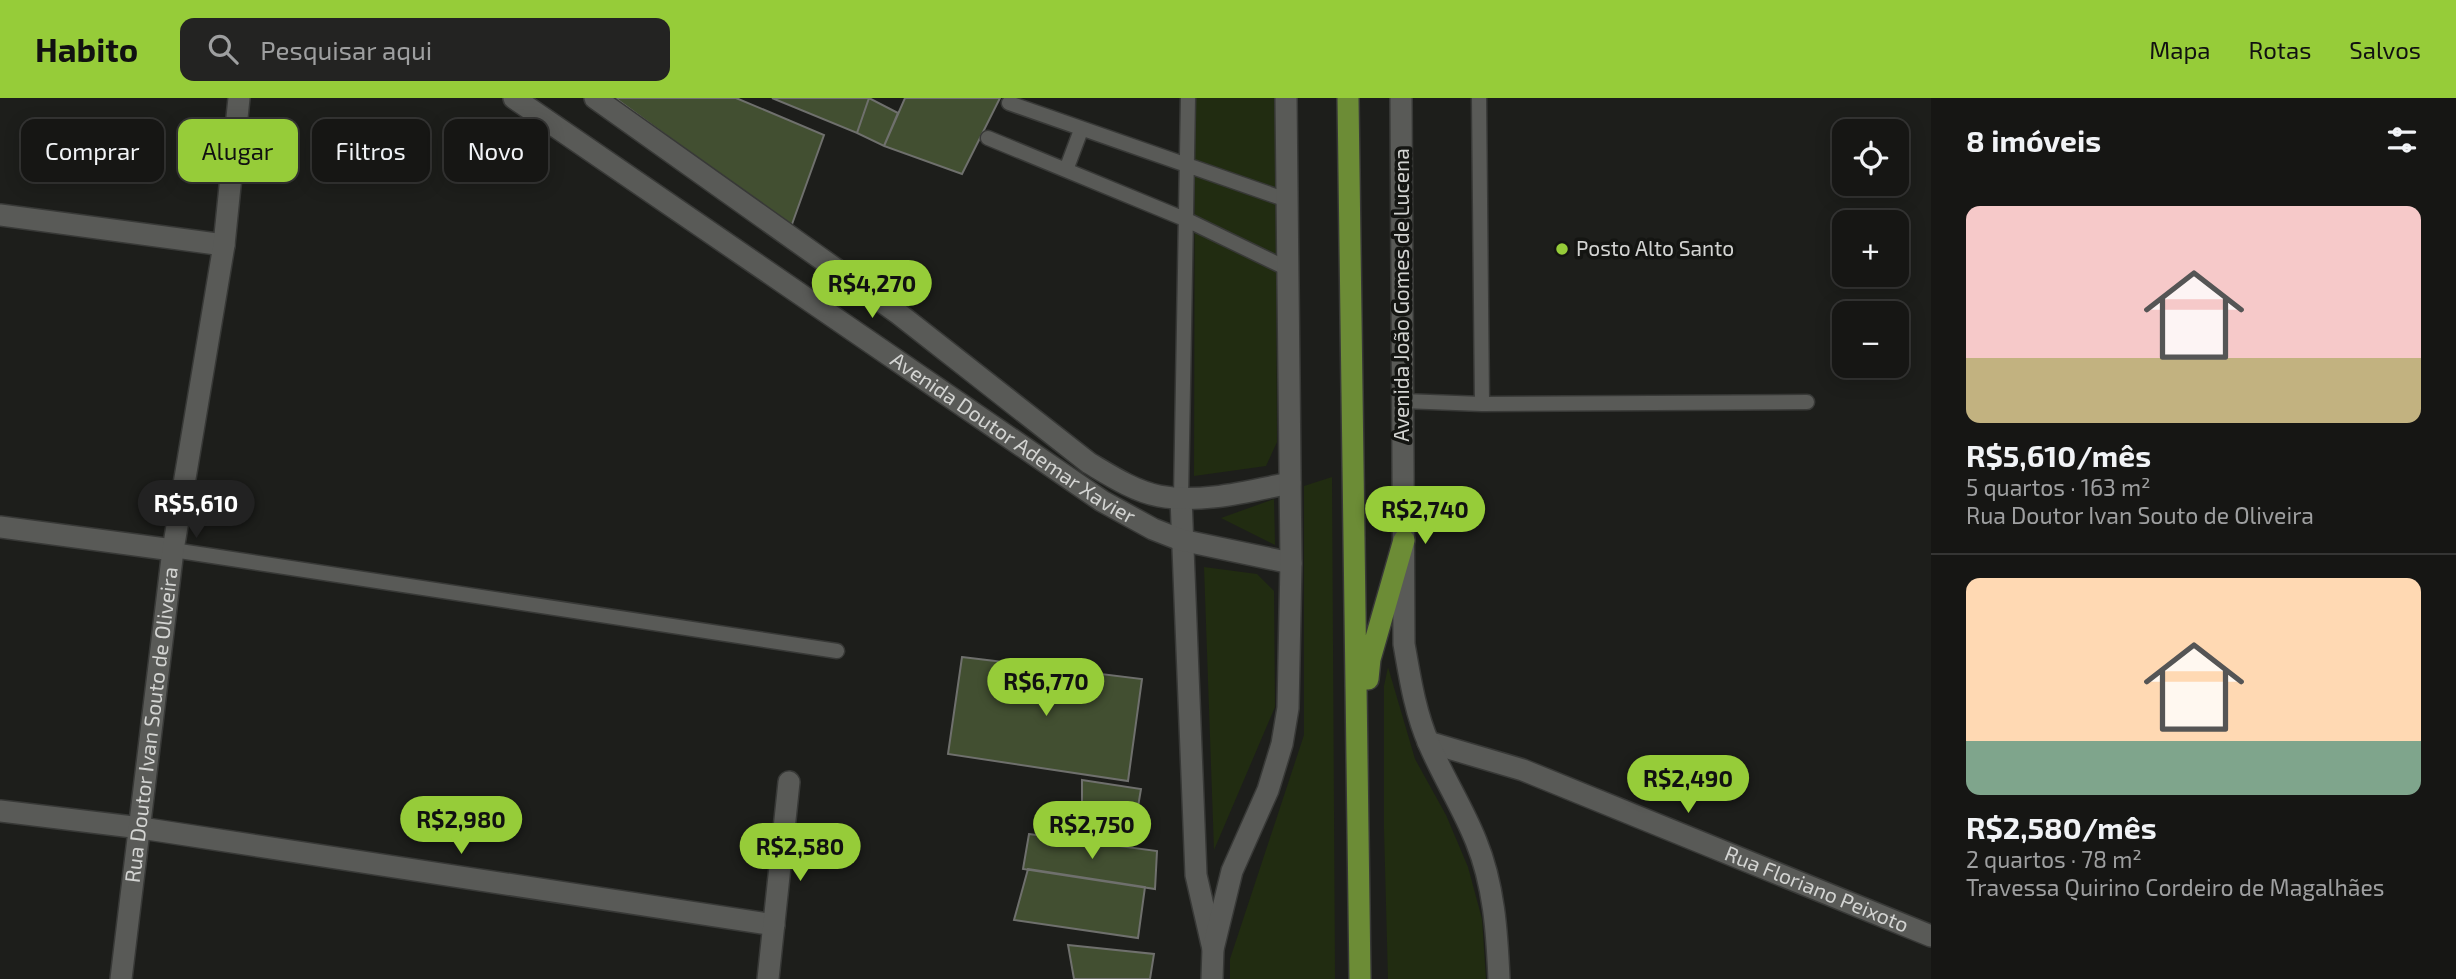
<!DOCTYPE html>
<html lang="pt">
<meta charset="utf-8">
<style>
body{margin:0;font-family:"Exo 2",sans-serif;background:#232322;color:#f1f3f6;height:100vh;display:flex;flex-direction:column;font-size:26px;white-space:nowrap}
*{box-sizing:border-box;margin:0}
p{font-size:23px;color:#9e9fa0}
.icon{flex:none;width:38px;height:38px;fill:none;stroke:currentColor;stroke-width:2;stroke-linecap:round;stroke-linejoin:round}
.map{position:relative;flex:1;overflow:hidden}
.panel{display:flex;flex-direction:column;background:#161614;width:525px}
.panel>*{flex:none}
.banner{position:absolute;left:21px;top:21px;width:665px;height:63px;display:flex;gap:14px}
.buttons{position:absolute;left:1832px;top:21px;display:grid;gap:14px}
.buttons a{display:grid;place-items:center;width:77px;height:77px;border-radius:14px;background:#161614;box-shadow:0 4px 18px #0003,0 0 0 2px #353534;font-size:35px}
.price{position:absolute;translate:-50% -60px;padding:0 16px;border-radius:24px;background:#96cc39;color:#111;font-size:23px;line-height:46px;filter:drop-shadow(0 2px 4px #0008)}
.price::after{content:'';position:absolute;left:50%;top:42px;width:21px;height:16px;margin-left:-10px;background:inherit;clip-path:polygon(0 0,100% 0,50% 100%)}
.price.current{background:#222;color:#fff}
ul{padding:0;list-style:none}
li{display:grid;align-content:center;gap:14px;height:371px;padding:0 35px}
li+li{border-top:2px solid #353534}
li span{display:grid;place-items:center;height:217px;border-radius:14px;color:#555}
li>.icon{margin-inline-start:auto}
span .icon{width:126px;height:126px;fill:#fffc;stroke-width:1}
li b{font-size:30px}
h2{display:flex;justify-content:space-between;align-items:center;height:84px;padding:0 35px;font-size:30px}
.pill{padding:0 24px;border-radius:14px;background:#161614;box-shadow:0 4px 18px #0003,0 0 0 2px #353534;font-size:24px;line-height:63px}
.pill.current{background:#96cc39;color:#111}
header{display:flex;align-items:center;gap:42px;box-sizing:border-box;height:98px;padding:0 35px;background:#96cc39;color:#111}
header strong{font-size:33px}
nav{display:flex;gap:38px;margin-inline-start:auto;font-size:24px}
.search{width:490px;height:63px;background:#232322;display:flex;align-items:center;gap:18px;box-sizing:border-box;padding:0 24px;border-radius:14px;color:#9e9fa0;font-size:26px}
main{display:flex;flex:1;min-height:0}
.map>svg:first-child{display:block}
.green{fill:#212c11}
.building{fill:#424f31;stroke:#6f706d;stroke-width:2}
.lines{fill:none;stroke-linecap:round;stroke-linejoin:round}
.service-casing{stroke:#383937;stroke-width:17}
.minor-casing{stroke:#383937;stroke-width:24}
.tertiary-casing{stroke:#383937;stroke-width:24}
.secondary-casing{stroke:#383937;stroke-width:24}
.trunk-casing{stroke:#383937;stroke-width:24}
.service{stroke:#595a57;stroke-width:14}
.minor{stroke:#595a57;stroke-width:21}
.tertiary{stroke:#595a57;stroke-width:21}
.secondary{stroke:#595a57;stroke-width:21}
.trunk{stroke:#6c8c36;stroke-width:21}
.poi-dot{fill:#96cc39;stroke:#141512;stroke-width:2.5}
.labels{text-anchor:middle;stroke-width:7;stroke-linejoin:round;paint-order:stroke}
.poi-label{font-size:21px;fill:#d3d4d2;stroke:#141512;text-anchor:start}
.street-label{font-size:21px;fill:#d3d4d2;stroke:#141512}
</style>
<header>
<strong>Habito</strong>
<div class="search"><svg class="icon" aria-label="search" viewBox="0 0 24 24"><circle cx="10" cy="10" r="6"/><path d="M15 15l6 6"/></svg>Pesquisar aqui</div>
<nav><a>Mapa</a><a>Rotas</a><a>Salvos</a></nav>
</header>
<main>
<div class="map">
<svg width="1931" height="881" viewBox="0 0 1931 881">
<rect width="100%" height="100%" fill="#1d1e1b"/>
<path class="green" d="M1195,0H1275L1277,344L1266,368L1194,378Z
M1332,379L1335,881H1230V861L1304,637V388Z
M1274,401L1275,447L1221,420Z
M1204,469L1257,476L1274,493L1275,609L1214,752Z
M1388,569L1415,661L1446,717L1468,769L1482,821L1486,881H1388L1384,731V588Z"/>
<path class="building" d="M615,0H736L824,37L791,129Z
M772,0H869L857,35Z
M869,0L898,15L884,48L857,35Z
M905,0H1000L962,76L884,48Z
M962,559L1142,581L1128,683L948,656Z
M1082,682L1141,691L1132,744L1082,738Z
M1029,736L1157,753L1155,791L1023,771Z
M1028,771L1145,789L1138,840L1014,822Z
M1068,847L1154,856L1150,881H1074Z"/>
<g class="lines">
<defs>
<path id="service" d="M1479,0L1482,306
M1009,5L1287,102
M988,40L1187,122L1288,171
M1066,72L1081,32
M1403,303L1482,306L1807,304
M1181,400L1188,0
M173,452L837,553"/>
<g id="minor">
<path d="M0,117L224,147"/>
<path d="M1181,400L1196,777L1213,851"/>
<path d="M0,429L173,452"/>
<path id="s1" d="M1428,644L1523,672L1931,838"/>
<path d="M0,713L141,730L774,827"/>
<path id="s2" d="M121,881L173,452L224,147L239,0"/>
<path d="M768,881L789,684"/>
</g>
<g id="tertiary">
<path id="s3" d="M514,0L1102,403L1153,431L1181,442L1291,465"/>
<path d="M595,0L899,216L1089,365C1111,378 1134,393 1159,398C1201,406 1249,393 1290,385"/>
</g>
<path id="secondary" d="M1401,0L1404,546C1410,580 1415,614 1429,646C1443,679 1463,710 1476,743C1494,787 1497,834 1499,881
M1212,881L1213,851L1232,773L1268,692L1282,646L1288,610L1291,465L1286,0"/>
<path id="trunk" d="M1348,0L1360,881
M1368,581L1370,561L1404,442"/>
</defs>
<use href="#service" class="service-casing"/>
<use href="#minor" class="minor-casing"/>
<use href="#tertiary" class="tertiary-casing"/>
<use href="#secondary" class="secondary-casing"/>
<use href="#trunk" class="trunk-casing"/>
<use href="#service" class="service"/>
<use href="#minor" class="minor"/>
<use href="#tertiary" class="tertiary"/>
<use href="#secondary" class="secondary"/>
<use href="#trunk" class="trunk"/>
</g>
<circle class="poi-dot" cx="1562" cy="151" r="7"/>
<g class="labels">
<g class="poi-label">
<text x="1576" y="158">Posto Alto Santo</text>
</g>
<g class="street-label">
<text transform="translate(1402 197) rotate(-90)" y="7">Avenida João Gomes de Lucena</text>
<text dy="7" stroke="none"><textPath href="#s3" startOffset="604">Avenida Doutor Ademar Xavier</textPath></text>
<text dy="7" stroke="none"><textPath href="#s2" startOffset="256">Rua Doutor Ivan Souto de Oliveira</textPath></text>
<text dy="7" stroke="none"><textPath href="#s1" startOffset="416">Rua Floriano Peixoto</textPath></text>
</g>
</g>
</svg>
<div class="buttons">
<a><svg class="icon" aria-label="locate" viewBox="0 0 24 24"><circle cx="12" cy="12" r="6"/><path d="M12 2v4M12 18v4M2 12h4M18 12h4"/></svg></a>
<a>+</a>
<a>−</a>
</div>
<b class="price" style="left:872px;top:222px">R$4,270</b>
<b class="price current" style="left:196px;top:442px">R$5,610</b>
<b class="price" style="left:1425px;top:448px">R$2,740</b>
<b class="price" style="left:1046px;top:620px">R$6,770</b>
<b class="price" style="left:1688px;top:717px">R$2,490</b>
<b class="price" style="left:461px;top:758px">R$2,980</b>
<b class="price" style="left:1092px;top:763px">R$2,750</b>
<b class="price" style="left:800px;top:785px">R$2,580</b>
<div class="banner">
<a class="pill">Comprar</a>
<a class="pill current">Alugar</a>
<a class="pill">Filtros</a>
<a class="pill">Novo</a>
</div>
</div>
<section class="panel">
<h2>8 imóveis<svg class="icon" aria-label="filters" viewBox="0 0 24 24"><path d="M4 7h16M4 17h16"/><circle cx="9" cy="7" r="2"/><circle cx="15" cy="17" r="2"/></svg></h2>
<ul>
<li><span style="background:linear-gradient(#f6c9c9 70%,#c2b280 0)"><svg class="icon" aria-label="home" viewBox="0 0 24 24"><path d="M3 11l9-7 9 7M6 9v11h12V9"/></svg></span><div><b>R$5,610/mês</b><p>5 quartos · 163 m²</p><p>Rua Doutor Ivan Souto de Oliveira</p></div></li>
<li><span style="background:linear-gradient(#ffd9b3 75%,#7fa58c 0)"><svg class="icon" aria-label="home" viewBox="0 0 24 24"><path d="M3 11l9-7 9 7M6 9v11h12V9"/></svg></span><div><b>R$2,580/mês</b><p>2 quartos · 78 m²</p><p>Travessa Quirino Cordeiro de Magalhães</p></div></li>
</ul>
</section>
</main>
